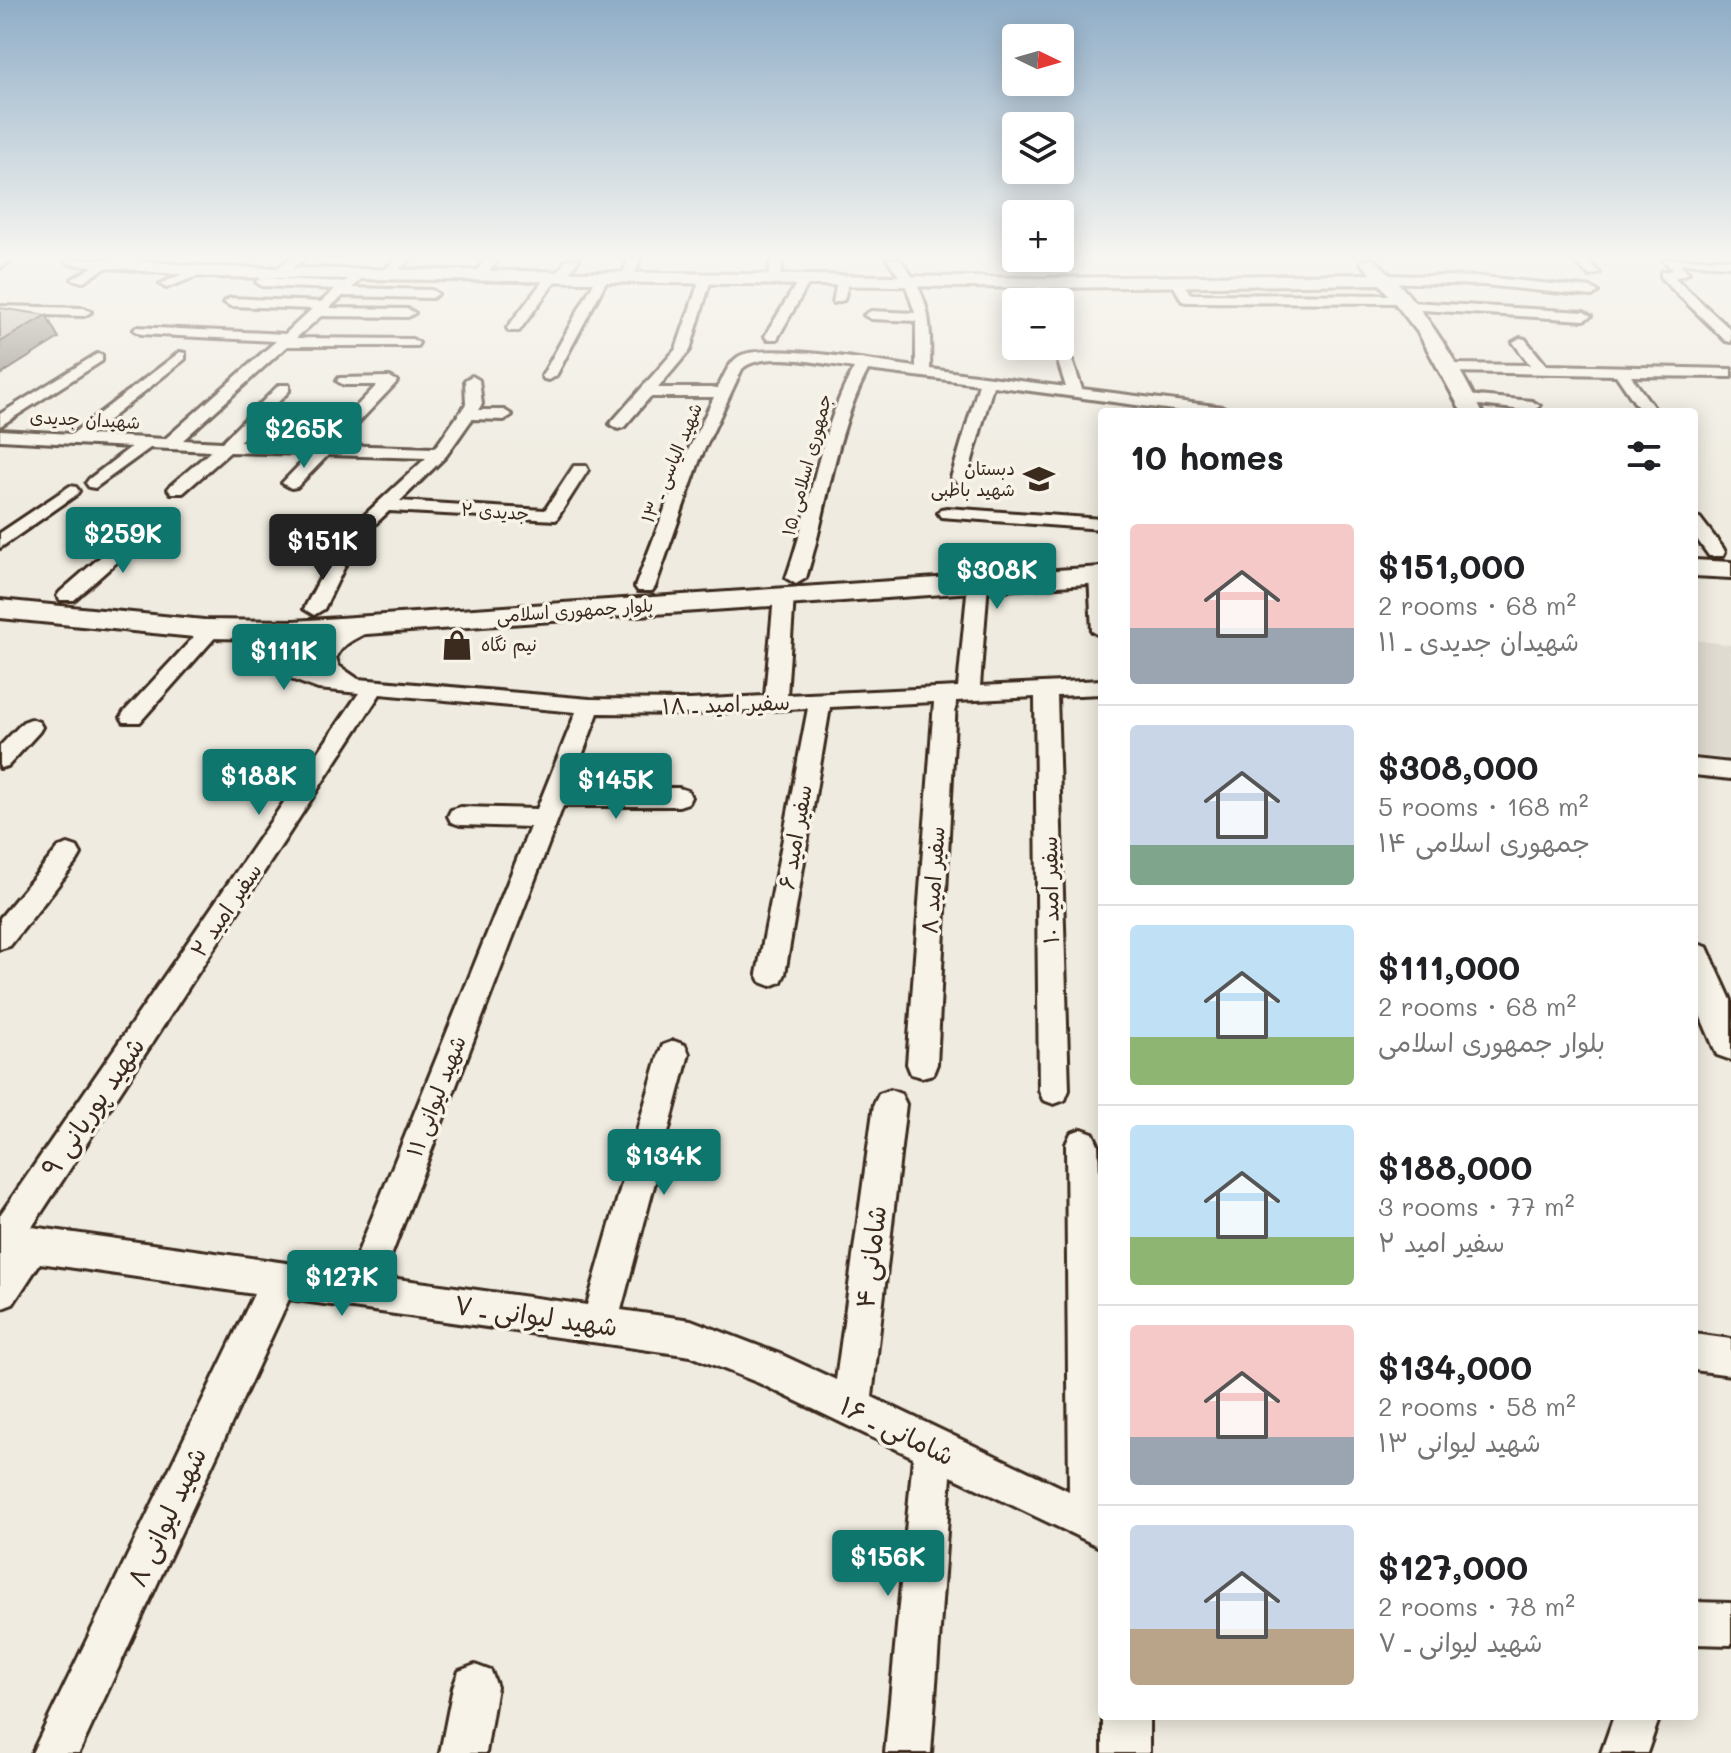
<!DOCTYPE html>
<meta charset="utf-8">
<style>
body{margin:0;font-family:Mali,"Playpen Sans Arabic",sans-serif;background:#f6f6f6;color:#202124;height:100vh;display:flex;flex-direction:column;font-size:30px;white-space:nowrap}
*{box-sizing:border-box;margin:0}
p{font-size:26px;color:#757577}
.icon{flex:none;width:44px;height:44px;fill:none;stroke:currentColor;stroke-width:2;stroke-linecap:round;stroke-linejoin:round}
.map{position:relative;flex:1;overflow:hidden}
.side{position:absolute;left:1098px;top:408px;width:600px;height:1312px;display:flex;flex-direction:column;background:#fff;border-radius:8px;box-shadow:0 4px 20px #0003}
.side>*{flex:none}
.needle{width:52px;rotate:95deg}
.controls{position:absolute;left:1002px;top:24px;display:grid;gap:16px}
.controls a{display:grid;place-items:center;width:72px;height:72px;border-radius:8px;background:#fff;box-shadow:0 4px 20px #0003;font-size:40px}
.price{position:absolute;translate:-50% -68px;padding:0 18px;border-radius:8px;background:#0f766e;color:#fff;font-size:26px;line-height:52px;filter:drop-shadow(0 2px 4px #0008)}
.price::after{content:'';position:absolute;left:50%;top:48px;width:24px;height:18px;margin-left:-12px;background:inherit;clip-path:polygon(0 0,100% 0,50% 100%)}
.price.selected{background:#222;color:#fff}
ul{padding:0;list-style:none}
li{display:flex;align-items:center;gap:24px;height:200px;padding:0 32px}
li+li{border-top:2px solid #e0e0e0}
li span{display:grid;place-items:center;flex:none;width:224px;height:160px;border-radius:8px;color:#555}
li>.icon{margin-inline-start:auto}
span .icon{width:96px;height:96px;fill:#fffc;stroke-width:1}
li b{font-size:34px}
h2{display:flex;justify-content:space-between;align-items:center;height:96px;padding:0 32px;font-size:34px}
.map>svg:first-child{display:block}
.built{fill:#e0dbd0}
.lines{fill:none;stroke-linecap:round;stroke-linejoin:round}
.minor-casing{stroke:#3b2a1e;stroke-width:6}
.tertiary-casing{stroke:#3b2a1e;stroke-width:6}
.secondary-casing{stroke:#3b2a1e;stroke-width:6}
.primary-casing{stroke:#3b2a1e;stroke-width:6}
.minor{fill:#f7f3e8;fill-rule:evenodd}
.tertiary{fill:#f7f3e8;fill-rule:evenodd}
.secondary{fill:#f7f3e8;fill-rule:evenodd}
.primary{fill:#f7f3e8;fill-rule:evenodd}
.shaded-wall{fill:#847f77;stroke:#3b2a1e;stroke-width:2}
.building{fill:#bdb5aa;stroke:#3b2a1e;stroke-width:2}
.labels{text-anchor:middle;stroke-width:7;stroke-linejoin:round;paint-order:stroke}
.far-street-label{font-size:18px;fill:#3b2a1e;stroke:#f7f3e8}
.far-poi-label{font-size:18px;fill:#3b2a1e;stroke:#f7f3e8;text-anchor:end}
.street-label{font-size:22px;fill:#3b2a1e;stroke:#f7f3e8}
.near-street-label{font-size:26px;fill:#3b2a1e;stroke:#f7f3e8}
</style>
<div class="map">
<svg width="1731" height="1753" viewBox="0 0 1731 1753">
<rect width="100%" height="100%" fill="#efebe0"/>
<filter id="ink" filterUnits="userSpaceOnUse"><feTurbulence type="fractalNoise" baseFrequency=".0125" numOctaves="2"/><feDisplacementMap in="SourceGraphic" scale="16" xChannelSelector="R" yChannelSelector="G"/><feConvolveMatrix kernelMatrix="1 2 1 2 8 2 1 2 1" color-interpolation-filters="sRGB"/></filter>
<g filter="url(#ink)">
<path class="built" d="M1694,640L1731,645V759L1694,755Z"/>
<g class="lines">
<defs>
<path id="minor" d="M106,259L116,262L82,282L72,279Z
M290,259H304L283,276H275V270Z
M396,259H410L390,278H382V272Z
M486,259H499L484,277H476L474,274Z
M567,259H579L565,279H557L519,331H509L507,328L549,273H557Z
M629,259H641L633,277L627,281L621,277Z
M771,259H783L780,280L774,284L768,280Z
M887,259H900C931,299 931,321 930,369L1066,387L1053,346H1060V342L1067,346L1082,389L1223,407L1231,412H1188L993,386L967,478L959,483L951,478L979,384L868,370C834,434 828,509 806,578L796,584L786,578C811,509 818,433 854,368C827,365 762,349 742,369L700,459L655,587L652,591H638L635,587L684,459L714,397H650L624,427L618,429L610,424L676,349L701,276L711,279L690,350L658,388H718C723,378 728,364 738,357C762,341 882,363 916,367V321L871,319L864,315L871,311L915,313L906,286Z
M1572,259H1586L1600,273L1590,276Z
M1662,259H1731V266L1679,263L1689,273L1675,278L1731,330V342L1726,341L1661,278V272L1673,270Z
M199,267L205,271L203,274L166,288L160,284Z
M360,270L366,274L352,288L432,290L438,294L432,298L343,296L329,308L408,309L415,313L408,317L321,316L296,338L412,339L419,343L417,346H287L183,440L222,442L279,385H289V391L239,442L319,445L377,385H344L337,381L339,378L390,377L397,381L395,384L337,445L435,448L466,404L465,380L472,376L479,380L482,404L478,410H504L512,415L504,420L472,419L446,456L400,501L545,510L574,466H586L588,470L556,520L389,511L357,541L324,609L314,615L304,609L343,535L426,458L328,455L297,487L291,488L282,483L310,454L230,452L183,493H171L168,489L171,485L211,451L150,448L95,488L89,487L86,483L89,479L131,447L0,440V430L72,434L180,352L185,353V359L90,435L165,439L276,341L141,334L134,330L136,327L285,334L312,309L230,306L224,302L230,298L321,302L335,289L262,286L256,282L262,278L344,282Z
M599,273L609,276L556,376L549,380L544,379L542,376Z
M1386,275L1483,277L1592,288L1598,292L1592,296L1483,285L1382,282L1380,279Z
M801,276L811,279L777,339H767L765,336Z
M843,276L849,280L844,300L833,303L837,280Z
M1177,277L1181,278L1191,294L1404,295L1410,299L1404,303L1187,302L1182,301L1171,281Z
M1040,279L1046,283L1052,302H1040L1034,283Z
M1411,302L1584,312L1591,316L1584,320L1406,309V303Z
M0,306L84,308L91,312L84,316L0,314Z
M1520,338L1525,339L1546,365L1731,369V377L1631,376L1657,412H1641L1616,375L1451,372L1444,368L1451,364L1530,365L1513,342Z
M97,354L102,355V361L0,426V414Z
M1467,395L1532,401L1540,406L1532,411L1462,403L1459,400Z
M70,486L76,487L79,491L76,495L0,548V533Z
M947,508L1102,519V529L941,517L938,513L941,509Z
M1694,517L1700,518L1723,548L1725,552L1723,556H1709L1694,535Z
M150,518L156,519L159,523L156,527L74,600H60L57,596L60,592L144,519Z
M975,559L984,565L988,583L980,686L1102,680V694L1057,696L1069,1090L1065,1100L1054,1104L1043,1100L1039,1090L1035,697L956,701L937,1064L933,1074L922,1077L911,1074L907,1064L934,702L830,707L785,974L781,982L771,986L761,982L757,974L808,708L690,714L598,713L570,788H679L688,791L691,797L688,803L679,806H563L383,1277L587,1305L659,1054L663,1045L674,1041L685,1045L689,1054L621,1310L691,1320L782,1355L836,1380L874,1104L879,1094L890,1090L901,1094L906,1104L872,1397L1069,1491L1066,1144L1071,1133L1082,1129L1093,1133L1098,1144L1102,1266V1548L951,1476L931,1753H885L913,1457L759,1383L691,1356L289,1299L79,1753H32L254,1294L40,1263L13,1304L0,1309V1215L359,693L318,689L288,678L281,656L287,626H301C307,637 302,655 306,669L321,675L324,676L314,658C324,637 348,615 373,621L376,625C363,639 345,638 336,658L339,666L358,679L590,699L690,700L765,696L774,596L784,590L794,596L787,695L958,687L968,583L966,565ZM380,694L576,712L537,809L460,807L451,810L448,816L451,822L460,825L530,827L350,1272L32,1227Z
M1099,569L1102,570V637L1092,631L1089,575Z
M212,623L219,625L222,629L219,633L140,722H124L121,717L124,712L205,625Z
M31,719L39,722L42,727L39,732L8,766L0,768V746L23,722Z
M1694,759L1731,763V779L1694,775Z
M68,844L77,847L81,854L77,861L10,946L0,949V918L59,847Z
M1694,1334L1731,1339V1375L1694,1370Z
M1694,1602L1731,1603V1645L1694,1644Z
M475,1665L491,1671L497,1687L486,1753H440L453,1687L459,1671Z
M1103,1716H1149V1753H1103Z
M1614,1716H1660L1647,1753H1601Z"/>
<path id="tertiary" d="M62,259H125L208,267L1040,278L1371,274L1361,263L1363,260L1374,259C1420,300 1454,356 1482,412H1462L1419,334L1380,284L1040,288L208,277L70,264Z
M1694,943L1707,947L1731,1000V1060L1717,1055L1694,1001Z"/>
<path id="secondary" d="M1694,560L1731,562V578L1694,576Z
M1102,567V583L294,639L204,638L0,618V600L204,620L294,621Z"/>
<path id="primary" d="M0,259H14L0,268Z"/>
</defs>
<use href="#minor" class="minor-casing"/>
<use href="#tertiary" class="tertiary-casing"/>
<use href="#secondary" class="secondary-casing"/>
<use href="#primary" class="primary-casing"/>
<use href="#minor" class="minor"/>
<use href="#tertiary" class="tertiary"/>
<use href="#secondary" class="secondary"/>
<use href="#primary" class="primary"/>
</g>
<path class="shaded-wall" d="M46,315L59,338L0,375V342Z"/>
<path class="building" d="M0,308L46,315L0,342Z"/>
</g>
<linearGradient id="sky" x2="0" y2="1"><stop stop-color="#8fadc7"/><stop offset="0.51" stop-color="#f8f6f1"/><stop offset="1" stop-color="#f8f6f1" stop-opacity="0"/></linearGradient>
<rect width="1731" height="505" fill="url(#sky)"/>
<defs>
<symbol id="school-bare" viewBox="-9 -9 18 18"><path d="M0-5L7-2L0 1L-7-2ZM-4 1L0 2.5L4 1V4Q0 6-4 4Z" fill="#3b2a1e" stroke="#f7f3e8" stroke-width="2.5" paint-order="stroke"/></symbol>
<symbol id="shop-bare" viewBox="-9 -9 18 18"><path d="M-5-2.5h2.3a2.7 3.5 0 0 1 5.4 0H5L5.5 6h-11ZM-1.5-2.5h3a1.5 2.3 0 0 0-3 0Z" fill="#3b2a1e" stroke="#f7f3e8" stroke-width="2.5" paint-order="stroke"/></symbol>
</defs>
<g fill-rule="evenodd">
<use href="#school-bare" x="1017" y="457" width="44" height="44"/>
<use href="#shop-bare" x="435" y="623" width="44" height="44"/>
</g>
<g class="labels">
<g class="far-street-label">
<text transform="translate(85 420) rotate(3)" y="6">شهیدان جدیدی</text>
<text transform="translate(672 463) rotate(-67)" y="6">شهید الیاسی ـ ۱۳</text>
<text transform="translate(807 465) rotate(-75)" y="6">جمهوری اسلامی ۱۵</text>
<text transform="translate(495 512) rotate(4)" y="6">جدیدی ۲</text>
<text transform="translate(575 611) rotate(-4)" y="6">بلوار جمهوری اسلامی</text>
</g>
<g class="far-poi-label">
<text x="1015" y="475">دبستان<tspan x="1015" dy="21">شهید باطبی</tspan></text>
<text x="481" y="651" text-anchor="start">نیم نگاه</text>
</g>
<g class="street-label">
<text transform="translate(726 704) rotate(-2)" y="8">سفیر امید ـ ۱۸</text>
<text transform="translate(795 837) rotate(-80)" y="8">سفیر امید ۶</text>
<text transform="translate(933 880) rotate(-86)" y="8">سفیر امید ۸</text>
<text transform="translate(1050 890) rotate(-91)" y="8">سفیر امید ۱۰</text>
<text transform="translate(226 910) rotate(-56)" y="8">سفیر امید ۲</text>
<text transform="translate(436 1096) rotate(-69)" y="8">شهید لیوانی ۱۱</text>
</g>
<g class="near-street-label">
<text transform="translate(93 1107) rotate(-56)" y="9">شهید پوریانی ۹</text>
<text transform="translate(871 1257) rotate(-83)" y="9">شامانی ۴</text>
<text transform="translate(536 1316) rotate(8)" y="9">شهید لیوانی ـ ۷</text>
<text transform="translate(897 1431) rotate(26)" y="9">شامانی ـ ۱۶</text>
<text transform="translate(167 1517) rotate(-65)" y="9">شهید لیوانی ۸</text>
</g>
</g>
</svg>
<div class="controls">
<a><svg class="needle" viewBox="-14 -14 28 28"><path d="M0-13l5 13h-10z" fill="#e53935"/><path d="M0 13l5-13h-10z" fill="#757577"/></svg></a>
<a><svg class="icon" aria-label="layers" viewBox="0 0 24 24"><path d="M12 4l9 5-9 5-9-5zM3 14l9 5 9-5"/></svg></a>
<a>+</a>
<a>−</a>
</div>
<b class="price" style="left:304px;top:470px">$265K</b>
<b class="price" style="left:123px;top:575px">$259K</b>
<b class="price selected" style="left:323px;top:582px">$151K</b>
<b class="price" style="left:997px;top:611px">$308K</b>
<b class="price" style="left:284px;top:692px">$111K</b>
<b class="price" style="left:259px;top:817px">$188K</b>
<b class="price" style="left:616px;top:821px">$145K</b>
<b class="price" style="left:664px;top:1197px">$134K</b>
<b class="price" style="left:342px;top:1318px">$127K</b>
<b class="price" style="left:888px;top:1598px">$156K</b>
<section class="side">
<h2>10 homes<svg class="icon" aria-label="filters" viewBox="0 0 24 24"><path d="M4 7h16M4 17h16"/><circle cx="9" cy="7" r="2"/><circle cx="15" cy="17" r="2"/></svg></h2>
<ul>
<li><span style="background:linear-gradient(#f6c9c9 65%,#9aa5b1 0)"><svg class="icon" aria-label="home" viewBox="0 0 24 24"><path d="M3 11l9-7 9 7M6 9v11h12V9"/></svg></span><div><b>$151,000</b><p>2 rooms · 68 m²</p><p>شهیدان جدیدی ـ ۱۱</p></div></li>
<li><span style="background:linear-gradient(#c9d6e8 75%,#7fa58c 0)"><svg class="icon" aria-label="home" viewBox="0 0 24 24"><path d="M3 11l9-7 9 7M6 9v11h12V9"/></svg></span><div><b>$308,000</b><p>5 rooms · 168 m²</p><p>جمهوری اسلامی ۱۴</p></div></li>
<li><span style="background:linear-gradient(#bfe0f5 70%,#8fb573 0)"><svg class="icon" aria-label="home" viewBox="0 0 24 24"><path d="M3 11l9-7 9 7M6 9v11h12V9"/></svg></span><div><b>$111,000</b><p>2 rooms · 68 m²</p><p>بلوار جمهوری اسلامی</p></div></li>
<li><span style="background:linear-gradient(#bfe0f5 70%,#8fb573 0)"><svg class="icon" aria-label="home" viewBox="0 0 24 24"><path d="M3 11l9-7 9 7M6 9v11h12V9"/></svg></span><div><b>$188,000</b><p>3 rooms · 77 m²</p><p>سفیر امید ۲</p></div></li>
<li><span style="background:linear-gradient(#f6c9c9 70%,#9aa5b1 0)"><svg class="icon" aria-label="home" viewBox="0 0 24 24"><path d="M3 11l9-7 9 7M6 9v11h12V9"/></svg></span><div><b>$134,000</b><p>2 rooms · 58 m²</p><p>شهید لیوانی ۱۳</p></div></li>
<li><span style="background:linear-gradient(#c9d6e8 65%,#b9a48a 0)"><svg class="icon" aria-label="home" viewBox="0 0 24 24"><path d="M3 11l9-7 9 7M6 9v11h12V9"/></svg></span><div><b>$127,000</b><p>2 rooms · 78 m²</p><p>شهید لیوانی ـ ۷</p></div></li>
</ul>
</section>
</div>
